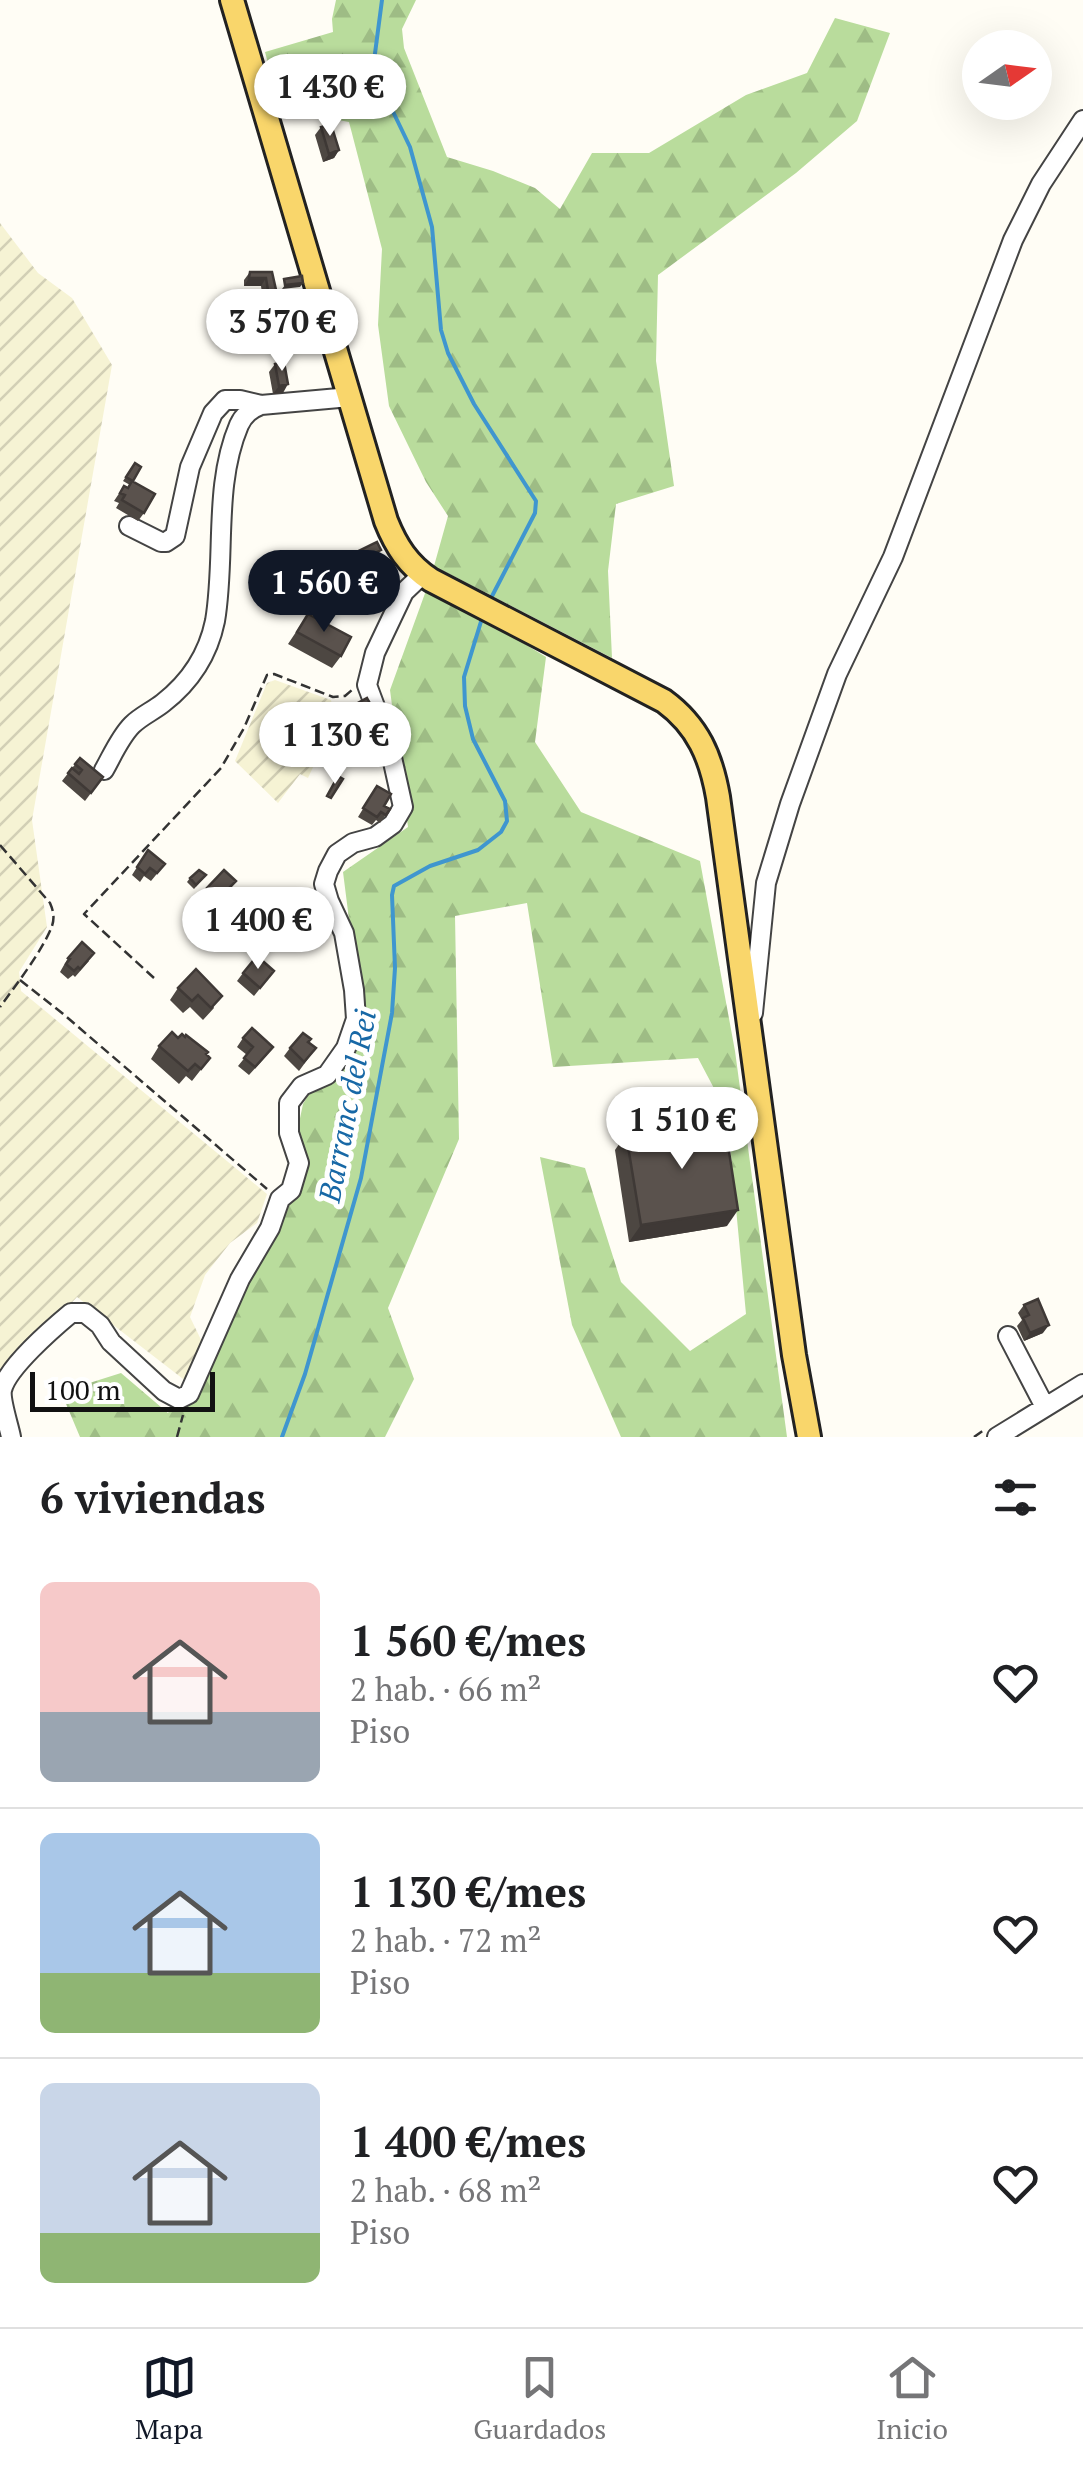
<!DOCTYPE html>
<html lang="es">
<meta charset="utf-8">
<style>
body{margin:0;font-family:"PT Serif",serif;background:#f2f2f2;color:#202124;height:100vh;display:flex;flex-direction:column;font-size:38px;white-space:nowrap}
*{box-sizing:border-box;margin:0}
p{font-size:32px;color:#757577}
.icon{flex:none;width:55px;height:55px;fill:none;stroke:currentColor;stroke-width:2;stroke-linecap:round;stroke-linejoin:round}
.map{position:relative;height:1437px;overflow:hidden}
.drawer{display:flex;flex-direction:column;background:#fff;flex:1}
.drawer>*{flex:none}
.needle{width:65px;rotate:76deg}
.buttons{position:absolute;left:962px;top:30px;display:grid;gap:20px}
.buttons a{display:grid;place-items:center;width:90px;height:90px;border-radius:50%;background:#fff;box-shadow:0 10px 40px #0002;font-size:50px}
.scale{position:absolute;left:30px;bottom:25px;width:185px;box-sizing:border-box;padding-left:10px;border:5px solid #111;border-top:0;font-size:28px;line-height:35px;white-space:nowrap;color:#111;-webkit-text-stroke:8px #fff;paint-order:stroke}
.price{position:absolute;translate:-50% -85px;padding:0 22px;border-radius:35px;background:#fff;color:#222;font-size:32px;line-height:65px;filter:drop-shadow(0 2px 5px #0008)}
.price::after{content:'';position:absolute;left:50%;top:60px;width:30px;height:22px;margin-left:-15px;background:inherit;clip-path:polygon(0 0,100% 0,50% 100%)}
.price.selected{background:#111827;color:#fff}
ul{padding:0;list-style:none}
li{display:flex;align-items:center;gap:30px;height:250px;padding:0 40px}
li+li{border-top:2px solid #e0e0e0}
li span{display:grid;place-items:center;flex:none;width:280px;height:200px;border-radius:15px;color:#555}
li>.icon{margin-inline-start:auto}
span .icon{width:120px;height:120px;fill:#fffc;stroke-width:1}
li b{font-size:42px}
h2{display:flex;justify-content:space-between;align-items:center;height:120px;padding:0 40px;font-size:42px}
.dock{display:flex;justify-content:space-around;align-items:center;height:140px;border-top:2px solid #e0e0e0;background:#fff;font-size:28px;color:#757577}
.dock a{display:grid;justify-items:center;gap:5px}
.dock .selected{color:#111827}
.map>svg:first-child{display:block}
.farmland{fill:url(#farmland-furrows)}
.forest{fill:url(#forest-firs)}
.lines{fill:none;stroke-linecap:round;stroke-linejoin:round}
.stream{stroke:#3f96cf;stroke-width:4}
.minor-casing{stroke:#444;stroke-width:22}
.major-casing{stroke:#222;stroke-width:28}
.path{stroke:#333;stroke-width:2.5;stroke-dasharray:10 5;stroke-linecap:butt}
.minor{stroke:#fff;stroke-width:18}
.major{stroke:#f9d66b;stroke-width:22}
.wall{fill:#4d4742}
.shaded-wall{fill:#3f3936}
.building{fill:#5a524d;stroke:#3f3936;stroke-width:2.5}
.labels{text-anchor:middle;stroke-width:10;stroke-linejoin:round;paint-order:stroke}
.water-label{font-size:30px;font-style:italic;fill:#1768a6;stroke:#fff}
</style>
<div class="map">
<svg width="1083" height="1437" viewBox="0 0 1083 1437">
<defs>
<pattern id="farmland-furrows" width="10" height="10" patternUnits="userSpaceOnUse" patternTransform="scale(2.5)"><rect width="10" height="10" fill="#f6f3d4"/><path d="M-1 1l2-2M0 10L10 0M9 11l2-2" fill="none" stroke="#d2cfb5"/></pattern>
<pattern id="forest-firs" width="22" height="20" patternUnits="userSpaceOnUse" patternTransform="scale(2.5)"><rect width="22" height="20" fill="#b9dc9c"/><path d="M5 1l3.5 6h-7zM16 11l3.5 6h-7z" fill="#9ebc85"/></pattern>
</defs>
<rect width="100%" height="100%" fill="#fffdf5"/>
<path class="farmland" d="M0,223L38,273L72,298L112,365L32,820L47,927L19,972L21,991L267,1194L257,1223L230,1243L205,1275L190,1317L205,1348L187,1382L77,1297L0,1377Z
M275,680L331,700L335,720L308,778L300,774L278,803L235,761L267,683Z"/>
<path class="forest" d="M336,0H416L402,29L404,48L447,157L493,171L535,188L560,209L592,153H649L746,95L807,73L835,18L890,33L857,121L796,173L658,275L656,361L674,486L616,504L608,571L612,658L434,566L448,516L426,482L389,406L378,325L382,249L349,122L280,109L265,52L333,32L332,19Z
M428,585L546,657L535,742L581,812L700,861L735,1051L787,1437H621L572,1325L540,1157L585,1168L621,1282L690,1351L746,1314L727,1113L698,1058L553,1067L527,903L455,916L459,1139L388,1308L414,1379L385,1437H80L61,1392L121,1373L168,1413L274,1242L303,1104L360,1006L343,872L408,827L390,690Z"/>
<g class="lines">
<path class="stream" d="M382,0L374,61L385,95L410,147L432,227L441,330L448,353L474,404L536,501L535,513L489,602
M282,1437L305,1374L361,1178L392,1013L395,968L392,895L394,886L430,866L478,850L501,832L507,821L505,801L473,739L465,706L464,677L483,615"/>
<defs>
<path id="minor" d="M129,526L161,542H166L175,536L190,467L213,413L225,400H240L261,405L350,397
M104,770C112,756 120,737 132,725C141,716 153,711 163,703C190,682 208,655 215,621C226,557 213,486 239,425C244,414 251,409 261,405
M753,1013L766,883L790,804L837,674L893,557L1013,240L1041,184L1083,120
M1008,1336L1045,1407
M11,1437C9,1426 0,1400 2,1390C7,1368 53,1328 71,1313H85L100,1325L111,1342L164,1391L179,1399L189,1394L240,1279L270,1228L280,1199L291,1190L299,1163L289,1133V1103L302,1086L327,1075L346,1048L356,1019L354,990L344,933L329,901L324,884L328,871L337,854L353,843L375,837L393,824L403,807L389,744L367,685L375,653L404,592L423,574
M997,1437L1083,1384"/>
<path id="major" d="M232,0L386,521C396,546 408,565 431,580L664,701C698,726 711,757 718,797L794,1355L809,1437"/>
</defs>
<use href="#minor" class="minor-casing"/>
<use href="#major" class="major-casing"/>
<path class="path" d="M0,845L50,903C53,910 55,917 52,926C43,950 16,985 0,1007
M154,978L84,914L221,768L244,728L267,675L274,674L333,697L345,696L352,690
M20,980L62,1013L267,1189
M177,1437L183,1415
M974,1437L984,1430"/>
<use href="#minor" class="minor"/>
<use href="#major" class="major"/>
</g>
<path class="wall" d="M321,127L339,150L334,158L323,162L315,135Z
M250,272H272L283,321L277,329L267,330L261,286H244V280Z
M275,364L283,393L273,394L269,372Z
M135,463L132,482L144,513L138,521L116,508L119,503L114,501L124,486L128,488L130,485L123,481Z
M375,558L330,580L326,572L332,564Z
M308,614L341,656L332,668L288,644Z
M356,704L376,714L367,726L364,721L358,725L350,712Z
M80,758L103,777L85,801L62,781Z
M377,786L384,806L390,809L380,823L376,820L372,825L358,817Z
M148,850L165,864L151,881L144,876L140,882L132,875Z
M190,878L203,879L194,889L187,882Z
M236,881L231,888L235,893L219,912L202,896L207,888Z
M68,958L89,961L75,977L73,975L68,979L60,972Z
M196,969L214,1008L203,1020L190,1007L183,1013L170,1000L178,988Z
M274,971L254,996L237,981L243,973Z
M178,1038L210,1058L192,1081L186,1076L179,1084L151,1059L159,1046Z
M243,1038L267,1055L249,1075L238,1066L247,1055L237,1047Z
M308,1042L316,1048L299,1071L284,1056L290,1048Z
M626,1134L727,1226L629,1242L615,1150Z
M1024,1305L1043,1333L1024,1341L1017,1326L1022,1320L1018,1313Z"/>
<path class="shaded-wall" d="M339,150L334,158L323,162L329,154Z
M249,278H266L261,286H244Z
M303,283L300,287L282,289L285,285Z
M283,321L277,329L267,330L273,322Z
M288,384L283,393L273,394L279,386Z
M381,550L375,558L330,580L336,572Z
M738,1210L727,1226L629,1242L641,1225Z
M1049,1325L1043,1333L1024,1341L1030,1333Z"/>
<path class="building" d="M331,124L339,150L329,154L321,127Z
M250,272H272L283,321L273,322L266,278H249Z
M302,276L303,283L285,285L284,279Z
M284,362L288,384L279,386L275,364Z
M135,463L141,467L133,481L126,477Z
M132,481L155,494L144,513L122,500L125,495L120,493L124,486L128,488Z
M377,542L381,550L336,572L332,564Z
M308,614L351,637L341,656L297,632Z
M367,698L376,714L373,718L369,713L364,717L356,704Z
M80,758L103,777L91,793L68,773L72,768L79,774L82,770L75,764Z
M338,776L343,779L331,798L327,796Z
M377,786L391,794L384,806L390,809L386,815L381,812L377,817L363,808Z
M148,850L165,864L157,873L150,868L145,874L137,867Z
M199,870L206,875L196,885L190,878Z
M224,870L236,881L230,887L235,893L225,904L207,888Z
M82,942L94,953L80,969L78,967L74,971L66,964L70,959L68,958Z
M257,956L274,971L260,988L243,973Z
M196,969L222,996L211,1008L198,995L192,1001L178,988Z
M252,1028L273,1047L255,1067L244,1058L253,1047L243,1038Z
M172,1032L178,1038L182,1034L185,1037L186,1035L208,1052L206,1054L210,1058L201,1069L195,1064L188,1071L159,1046Z
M303,1033L311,1039L308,1042L316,1048L304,1062L290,1048Z
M724,1119L738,1210L641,1225L626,1134Z
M1038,1299L1049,1325L1030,1333L1023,1318L1029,1315L1024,1305Z"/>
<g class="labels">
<g class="water-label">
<text transform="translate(348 1106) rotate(-79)" y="10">Barranc del Rei</text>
</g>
</g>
</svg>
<div class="buttons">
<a><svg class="needle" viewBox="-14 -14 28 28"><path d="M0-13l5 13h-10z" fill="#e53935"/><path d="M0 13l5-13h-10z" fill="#757577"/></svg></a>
</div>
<div class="scale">100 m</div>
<b class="price" style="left:330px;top:139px">1 430 €</b>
<b class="price" style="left:282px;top:374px">3 570 €</b>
<b class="price selected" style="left:324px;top:635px">1 560 €</b>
<b class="price" style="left:335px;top:787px">1 130 €</b>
<b class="price" style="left:258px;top:972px">1 400 €</b>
<b class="price" style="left:682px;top:1172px">1 510 €</b>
</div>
<section class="drawer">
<h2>6 viviendas<svg class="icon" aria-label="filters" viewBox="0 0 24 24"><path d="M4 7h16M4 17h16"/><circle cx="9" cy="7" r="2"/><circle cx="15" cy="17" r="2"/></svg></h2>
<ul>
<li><span style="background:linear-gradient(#f6c9c9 65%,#9aa5b1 0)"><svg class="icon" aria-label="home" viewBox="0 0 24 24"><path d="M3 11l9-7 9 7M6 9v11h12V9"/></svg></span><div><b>1 560 €/mes</b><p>2 hab. · 66 m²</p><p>Piso</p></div><svg class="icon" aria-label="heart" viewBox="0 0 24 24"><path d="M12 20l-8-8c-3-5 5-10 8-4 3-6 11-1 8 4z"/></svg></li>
<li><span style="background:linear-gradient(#a9c7e8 70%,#8fb573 0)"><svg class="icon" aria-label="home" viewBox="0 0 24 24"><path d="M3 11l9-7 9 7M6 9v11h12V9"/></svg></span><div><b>1 130 €/mes</b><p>2 hab. · 72 m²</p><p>Piso</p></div><svg class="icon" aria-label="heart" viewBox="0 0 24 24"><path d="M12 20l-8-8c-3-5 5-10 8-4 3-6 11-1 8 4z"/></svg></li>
<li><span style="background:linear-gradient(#c9d6e8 75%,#8fb573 0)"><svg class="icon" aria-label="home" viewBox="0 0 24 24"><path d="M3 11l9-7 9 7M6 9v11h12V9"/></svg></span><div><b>1 400 €/mes</b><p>2 hab. · 68 m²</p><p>Piso</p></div><svg class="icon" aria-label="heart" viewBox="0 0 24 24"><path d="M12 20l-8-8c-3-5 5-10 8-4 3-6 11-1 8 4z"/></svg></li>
</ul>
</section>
<nav class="dock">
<a class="selected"><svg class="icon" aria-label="map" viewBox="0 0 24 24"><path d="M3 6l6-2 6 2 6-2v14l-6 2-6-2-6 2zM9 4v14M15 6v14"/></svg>Mapa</a>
<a><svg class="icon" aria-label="saved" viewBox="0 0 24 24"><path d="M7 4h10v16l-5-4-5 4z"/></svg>Guardados</a>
<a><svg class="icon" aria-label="home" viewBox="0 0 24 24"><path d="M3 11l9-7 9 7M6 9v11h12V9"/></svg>Inicio</a>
</nav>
